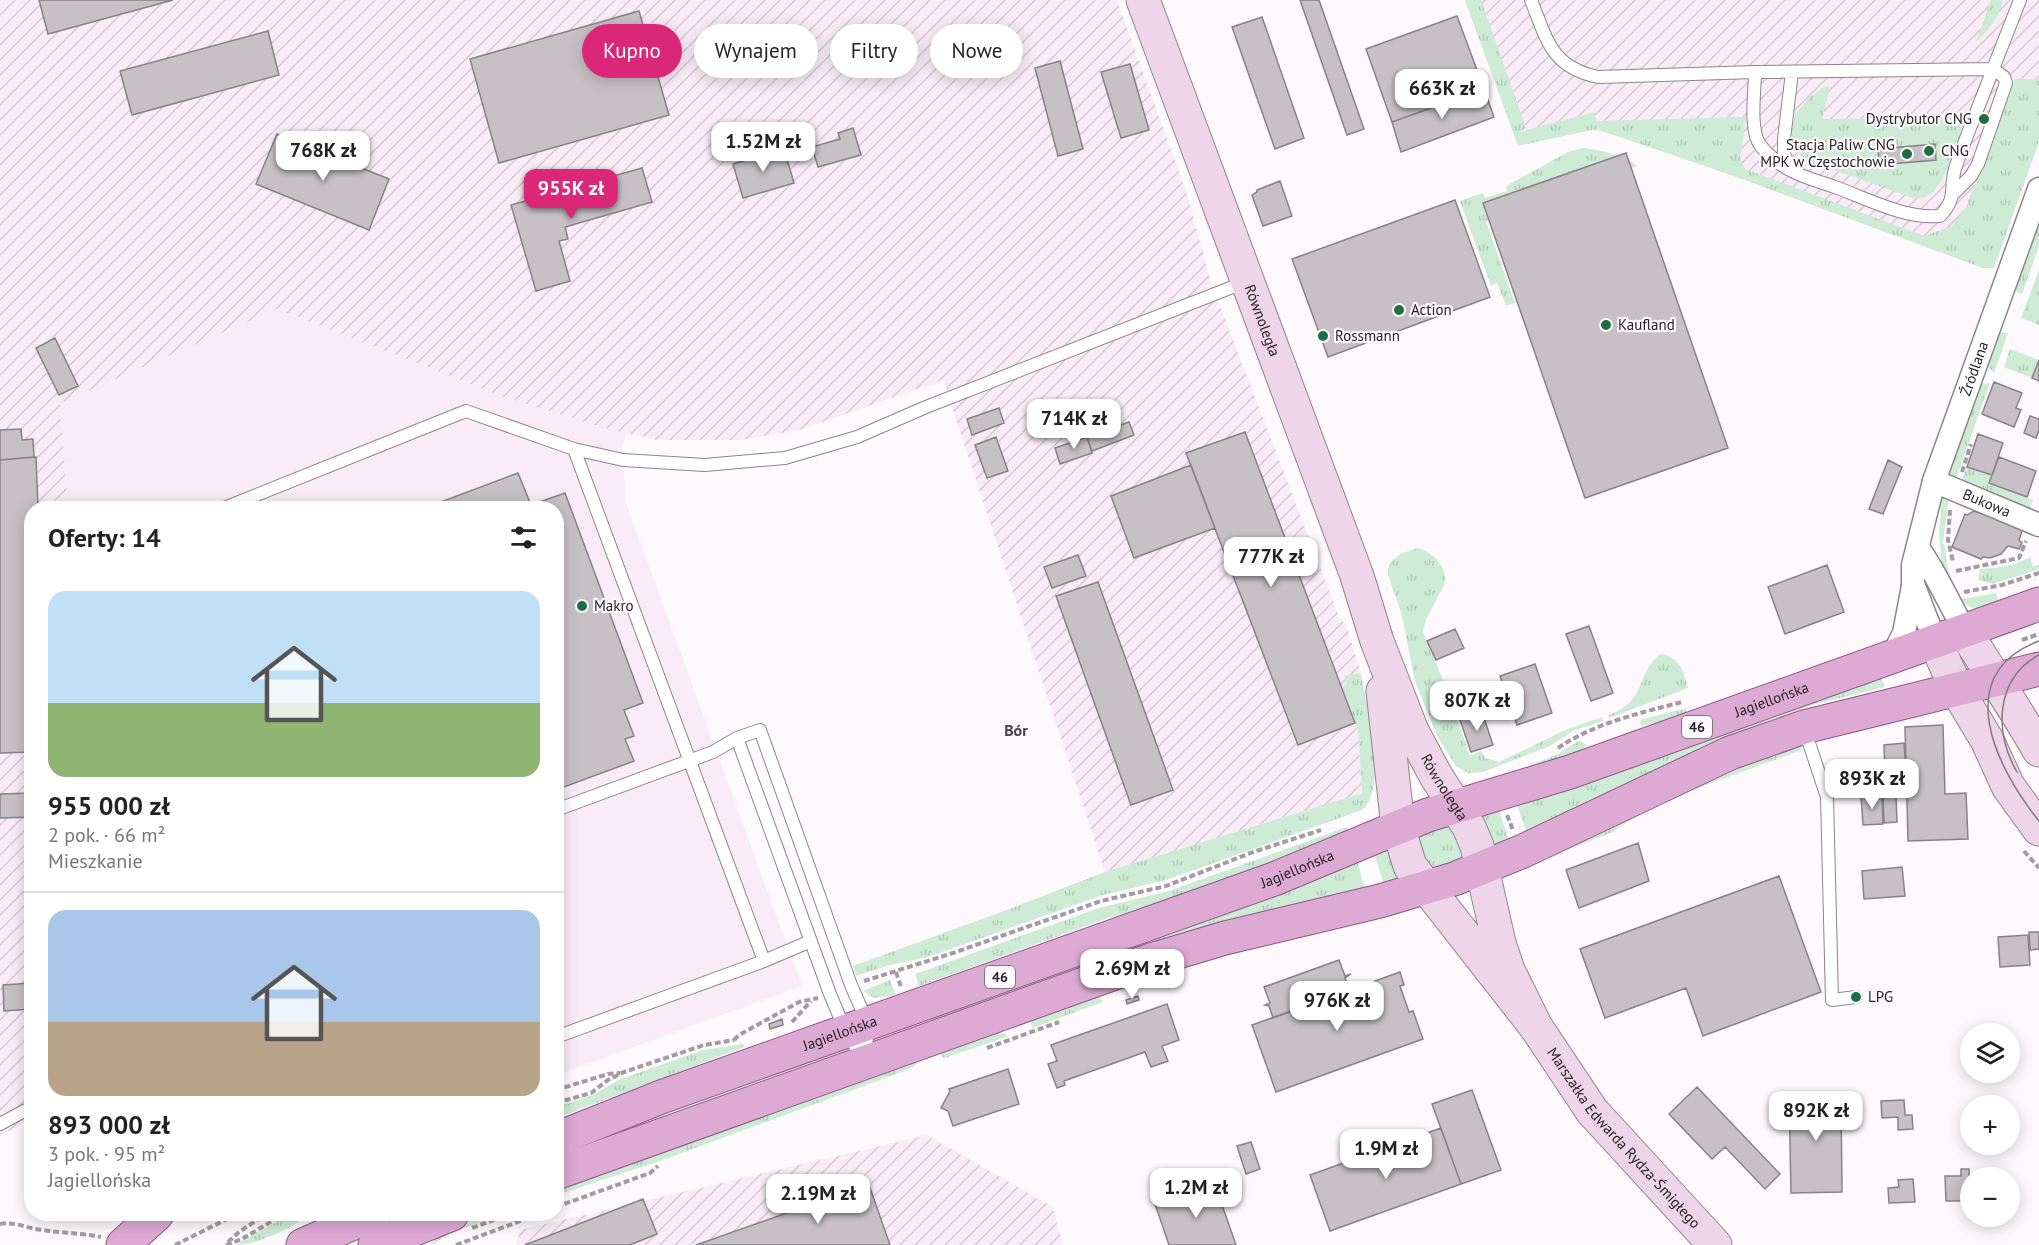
<!DOCTYPE html>
<html lang="pl">
<meta charset="utf-8">
<style>
body{margin:0;font-family:"PT Sans",sans-serif;background:#f2f2f2;color:#222;height:100vh;display:flex;flex-direction:column;font-size:22px;white-space:nowrap}
*{box-sizing:border-box;margin:0}
p{font-size:20px;color:#767676}
.icon{flex:none;width:33px;height:33px;fill:none;stroke:currentColor;stroke-width:2;stroke-linecap:round;stroke-linejoin:round}
.map{position:relative;flex:1;overflow:hidden}
.drawer{position:absolute;left:24px;top:501px;width:540px;height:720px;display:flex;flex-direction:column;background:#fff;border-radius:24px;box-shadow:0 3px 15px #0003}
.drawer>*{flex:none}
.top-card{position:absolute;left:582px;top:24px;width:570px;height:54px;display:flex;gap:12px}
.buttons{position:absolute;left:1960px;top:1023px;display:grid;gap:12px}
.buttons a{display:grid;place-items:center;width:60px;height:60px;border-radius:50%;background:#fff;box-shadow:0 3px 15px #0003;font-size:30px}
.price{position:absolute;translate:-50% -51px;padding:0 14px;border-radius:12px;background:#fff;color:#222;font-size:20px;line-height:39px;filter:drop-shadow(0 2px 3px #0008)}
.price::after{content:'';position:absolute;left:50%;top:36px;width:18px;height:14px;margin-left:-9px;background:inherit;clip-path:polygon(0 0,100% 0,50% 100%)}
.price.selected{background:#db2777;color:#fff}
ul{padding:0;list-style:none}
li{display:grid;align-content:center;gap:12px;height:318px;padding:0 24px}
li+li{border-top:2px solid #e0e0e0}
li span{display:grid;place-items:center;height:186px;border-radius:18px;color:#555}
li>.icon{margin-inline-start:auto}
span .icon{width:108px;height:108px;fill:#fffc;stroke-width:1}
li b{font-size:26px}
h2{display:flex;justify-content:space-between;align-items:center;height:72px;padding:0 24px;font-size:26px}
.chip{padding:0 21px;border-radius:27px;background:#fff;box-shadow:0 3px 15px #0003;font-size:21px;line-height:54px}
.chip.selected{background:#db2777;color:#fff}
.map>svg:first-child{display:block}
.built{fill:#f9ecf6}
.industrial{fill:url(#industrial-furrows)}
.grass{fill:url(#grass-tufts)}
.building{fill:#c7c0c5;stroke:#888287;stroke-width:1.5}
.lines{fill:none;stroke-linecap:round;stroke-linejoin:round}
.lane-casing{stroke:#8c858a;stroke-width:14}
.street-casing{stroke:#8c858a;stroke-width:25}
.secondary-casing{stroke:#8c858a;stroke-width:35}
.primary-casing{stroke:#8e5684;stroke-width:35}
.path{stroke:#a09c9f;stroke-width:4;stroke-dasharray:6 3;stroke-linecap:butt}
.lane{stroke:#fff;stroke-width:12}
.street{stroke:#fff;stroke-width:22}
.secondary{stroke:#eed5e9;stroke-width:33}
.primary{stroke:#ddaad4;stroke-width:33}
.tram{stroke:#7e7a7d;stroke-width:1.5}
.poi-dot{fill:#1c6f41;stroke:#fef9fd;stroke-width:2}
.labels{text-anchor:middle;stroke-width:4.5;stroke-linejoin:round;paint-order:stroke}
.shield{fill:#fef9fd;stroke:#676366;stroke-width:1.5}
.shield-label{font-size:14px;font-weight:bold;fill:#262325}
.poi-label{font-size:15px;fill:#262325;stroke:#fef9fd;text-anchor:start}
.street-label{font-size:15px;fill:#262325;stroke:#fef9fd}
.neighbourhood-label{font-size:16px;font-weight:bold;fill:#484247;stroke:#fef9fd}
</style>
<div class="map">
<svg width="2039" height="1245" viewBox="0 0 2039 1245">
<defs>
<pattern id="industrial-furrows" width="10" height="10" patternUnits="userSpaceOnUse" patternTransform="scale(1.5)"><rect width="10" height="10" fill="#f9ecf6"/><path d="M-1 1l2-2M0 10L10 0M9 11l2-2" fill="none" stroke="#d5cad3"/></pattern>
<pattern id="grass-tufts" width="24" height="20" patternUnits="userSpaceOnUse" patternTransform="scale(1.5)"><rect width="24" height="20" fill="#cdebd5"/><path d="M3 7l-1-3M5 7V3M7 7l1-3M15 17l-1-3M17 17v-4M19 17l1-3" fill="none" stroke="#b0c9b7"/></pattern>
</defs>
<rect width="100%" height="100%" fill="#fef9fd"/>
<path class="built" d="M277,309L504,397L626,433L623,448L625,500L802,986L557,1075L556,508H68L60,402Z"/>
<path class="industrial" d="M0,0H1117L1186,191L1212,285L1340,619L1346,624L1361,673L1358,729L1362,793L1105,872L943,380L800,430L741,440H657L608,429L504,397L277,309L60,403L68,508H32L31,1122L24,1123L0,1136Z
M1465,0H2039V116L1983,268L1641,142L1581,126L1518,146Z
M927,1135L1053,1207L1063,1245H516L520,1230Z"/>
<path class="grass" d="M1465,0H1481L1526,128L1519,132L1595,112L1596,121L1746,117L1740,158L1745,169L1924,236L1952,226L1966,207L2015,79H2039V142L1994,268H1983L1737,177L1596,129L1518,146Z
M1991,0H2003C1999,19 1987,30 1975,44Z
M1825,86L1830,88L1822,119L1965,118C1958,137 1945,189 1927,196C1923,198 1917,198 1913,198L1805,160L1797,152L1792,144L1791,128L1796,113L1810,97Z
M1582,148C1596,149 1629,156 1637,166L1619,174L1617,172L1486,221L1515,303L1506,306L1497,283L1491,286L1460,201L1483,193L1485,198L1507,191L1506,186L1568,152Z
M2037,226H2039V246L2022,294L2017,292L2015,288Z
M2039,270V325L2021,318Z
M1999,333H2008L1994,373L1987,366Z
M2010,349L2039,360L2032,378L2004,367Z
M1990,383L1956,479L1949,473L1981,384Z
M1967,467L1992,475L1989,484L2033,500L2029,511L1960,484Z
M1949,497L1943,542L1945,547L1950,584L1942,570L1939,533L1942,498Z
M1418,548C1434,553 1449,568 1444,585L1425,622L1423,632L1443,680L1470,756L1481,751L1485,758L1499,762L1565,730L1602,717L1603,721L1575,730L1550,746L1483,772L1468,773L1456,766L1437,736L1415,681L1401,612L1388,575V568L1391,562L1400,554Z
M2030,557L2033,566L2039,565V569L1993,584L1978,580L1980,569C1998,568 2015,566 2030,557Z
M1996,593L2000,607L1977,610L1957,600Z
M1663,654C1681,659 1684,673 1688,688L1609,718V715C1648,700 1634,677 1659,655Z
M1879,672L1885,687L1816,704L1773,718L1528,836L1515,799Z
M1361,673C1366,705 1389,786 1362,810L1166,880L1103,895L928,957L890,965L856,976L853,966L1004,911L1105,872L1362,793L1358,729L1342,687L1347,685L1344,676Z
M1688,708L1683,717L1641,726L1640,723L1642,719Z
M1580,740L1587,746L1556,765L1508,774L1556,755Z
M1800,745L1802,750L1654,804L1613,832L1539,861L1699,777Z
M1497,804L1510,844L1488,854L1477,812Z
M1431,824L1456,827L1464,857L1440,872L1424,864L1418,837Z
M1347,827L1351,838L1154,908L1108,918L919,986L915,974L1099,908L1169,891Z
M1386,843L1406,880L1385,888L1373,850Z
M1356,856L1366,893L932,1026L928,1013Z
M890,980L896,995L874,998L863,991Z
M1100,997L1103,1002L1032,1028L1031,1023L1033,1018L1080,998Z
M1000,1032L1009,1036L945,1058L942,1057L939,1051Z
M743,1044L744,1047L557,1118V1107L592,1095L621,1079L703,1050Z
M913,1054L917,1064L910,1069L660,1161L557,1195V1184Z
M290,1214H309C293,1228 257,1245 235,1245Z
M479,1214H503L448,1234L434,1244H431C444,1228 460,1221 479,1214Z"/>
<path class="building" d="M39,0H173L48,34Z
M1300,0H1319L1364,129L1347,135Z
M639,11L669,115L499,163L470,59Z
M1457,16L1484,89L1392,122L1366,49Z
M1262,17L1304,138L1275,149L1232,27Z
M268,31L279,75L132,115L120,71Z
M1060,61L1083,149L1058,156L1035,68Z
M1130,64L1149,130L1121,138L1101,72Z
M1484,89L1494,117L1401,152L1392,122Z
M853,128L861,155L818,167L812,147L840,139L838,133Z
M277,134L389,179L369,230L256,184Z
M1935,144L1936,160L1879,165L1878,149Z
M784,149L794,183L743,198L733,164Z
M1626,153L1728,448L1585,498L1483,203Z
M642,168L652,202L565,227L568,239L559,241L570,281L536,291L511,205Z
M1280,181L1292,216L1263,226L1252,195L1257,192V190Z
M1455,200L1490,297L1328,357L1292,259Z
M55,338L78,386L59,395L36,348Z
M2039,360V381L2032,378Z
M1994,382L2022,393L2016,408L2021,410L2014,427L1982,414Z
M999,408L1004,423L972,435L967,419Z
M2030,416L2039,419V430L2036,438L2024,433Z
M1129,422L1134,435L1092,451L1087,437Z
M21,429L22,440L33,439L34,457L0,460V430Z
M1245,432L1355,723L1298,745L1186,453Z
M1978,434L2003,443L1992,475L1967,467Z
M996,437L1008,471L987,478L975,445Z
M1087,437L1092,453L1060,464L1055,448Z
M36,457L38,508H32V752L0,753V460Z
M1999,457L2036,471L2027,497L1989,483Z
M1888,460L1902,467L1883,514L1869,509Z
M1191,465L1215,528L1134,558L1111,496Z
M518,473L531,505L565,493L643,703L624,710L634,736L625,739L634,761L556,790V508H425Z
M1974,511L2023,528L2019,540L2022,543L2019,549L2008,546L2001,554L1990,558L1983,557L1981,559L1952,547L1965,514L1967,515Z
M1078,555L1086,576L1052,588L1044,567Z
M1827,565L1844,612L1785,634L1768,587Z
M1098,582L1173,790L1131,805L1056,596Z
M1589,626L1613,693L1591,701L1566,634Z
M1455,629L1464,648L1436,660L1427,641Z
M1535,664L1552,713L1517,725L1500,676Z
M1482,712L1493,745L1471,752L1460,720Z
M1943,725L1945,794L1966,793L1968,839L1908,841L1905,727Z
M1904,743L1906,773L1899,774L1898,770H1885L1884,745Z
M32,793V817L0,818V794Z
M1882,795L1883,824L1863,825L1861,796Z
M1896,796L1897,822L1884,823L1883,797Z
M1638,843L1649,881L1579,908L1566,870Z
M1902,867L1905,896L1864,899L1862,871Z
M1779,876L1821,992L1703,1036L1686,988L1605,1018L1580,949Z
M2029,932H2039V949L2030,950Z
M2028,935L2030,965L2000,967L1998,937Z
M1339,960L1345,976L1351,974L1345,978L1350,990L1273,1018L1269,1006L1265,1005L1270,1003L1264,987Z
M1400,972L1404,985L1400,986L1409,1012L1413,1011L1423,1039L1276,1092L1252,1025Z
M32,983V1009L4,1011L3,985Z
M1138,996L1139,1000L1127,1004L1126,1000Z
M1167,1004L1179,1040L1162,1046L1168,1061L1151,1067L1145,1052L1064,1081L1065,1085L1057,1088L1048,1064L1057,1061L1051,1045Z
M782,1019L783,1025L770,1029L769,1024Z
M1008,1069L1019,1104L953,1126L948,1111L941,1108L950,1091L949,1089Z
M1697,1087L1780,1174L1765,1189L1725,1147L1712,1159L1669,1114Z
M1472,1090L1501,1170L1461,1184L1432,1104Z
M1841,1092L1842,1192L1791,1193L1789,1093Z
M1904,1100L1905,1115H1912L1913,1129L1898,1130V1117L1882,1118L1881,1101Z
M1441,1128L1461,1184L1330,1231L1310,1175Z
M1251,1142L1260,1169L1246,1174L1237,1146Z
M1961,1169H1969L1970,1205H1962V1201H1946L1945,1176H1961Z
M1913,1179L1915,1202L1889,1203L1888,1188L1899,1187L1898,1180Z
M1214,1182L1236,1245H1169L1155,1204Z
M869,1185L890,1245H696L832,1197Z
M643,1199L657,1234L630,1245H525Z"/>
<g class="lines">
<defs>
<path id="lane" d="M1531,0C1547,40 1551,67 1598,77L1755,72L1993,69L2020,0
M1755,72C1755,91 1749,129 1760,145C1767,154 1781,166 1792,171C1805,178 1821,182 1835,187C1868,199 1904,219 1940,216C1958,197 1949,189 1955,169C1966,135 1981,102 1993,69L2004,77L2006,83L1978,164L1971,176L1954,193
M1791,170L1784,154V139L1792,72
M574,449L623,460L705,465L785,458L857,437L926,407L1248,281
M224,508L466,411L574,449L764,961L556,1037
M1804,728L1827,797L1832,1000L1856,997
M737,738L830,994L846,1032L864,1060
M556,810L713,752L737,738L760,730L851,985L868,1024L865,1060
M764,961L811,941
M0,1124L26,1110"/>
<g id="street">
<path id="s1" d="M1934,481L2039,525"/>
<path d="M1918,548C1937,574 1949,604 1965,631"/>
<path id="s2" d="M1935,641L1913,584V565L1934,481L2039,189"/>
<path d="M1892,657L1904,633L1913,586"/>
</g>
<g id="secondary">
<path id="s3" d="M1143,0L1357,576L1377,641L1412,731L1436,776L1469,827L1477,846L1499,943L1508,970L1536,1027"/>
<path d="M1965,631C1989,671 2016,709 2039,750"/>
<path d="M1935,641L1957,690L1987,740L2008,786L2039,829"/>
<path id="s4" d="M1383,691L1398,827L1410,866L1536,1027L1592,1111L1715,1245"/>
</g>
<g id="primary">
<path id="s5" d="M556,1139L661,1097L1274,879L1428,815L1570,772L2039,604"/>
<path d="M556,1173L1151,960L1225,938L1380,901L1454,879L1521,852L1730,753L1804,727L2039,669"/>
<path d="M123,1245L157,1214"/>
<path d="M303,1245L374,1214"/>
<path d="M375,1245L452,1214"/>
</g>
</defs>
<use href="#lane" class="lane-casing"/>
<use href="#street" class="street-casing"/>
<use href="#secondary" class="secondary-casing"/>
<use href="#primary" class="primary-casing"/>
<path class="path" d="M1962,472L1971,444
M1950,510L1948,540L1953,562
M1956,571L2019,558L2026,541
M1964,592L2002,585L2039,573
M2022,640L2039,634
M1558,748C1595,723 1640,713 1682,702
M1507,815L1513,830
M2024,851L2039,868
M896,972L901,987
M864,981L950,954L1101,901L1166,886L1253,852L1321,830
M792,1022L811,1001
M734,1040L739,1035L799,1002L818,998
M987,1048L1059,1022
M556,1090L608,1074L620,1073
M556,1103L591,1093L608,1080L624,1072L704,1045L734,1040
M556,1207L650,1173L658,1166
M0,1224C15,1221 28,1229 43,1230C62,1233 81,1233 101,1237
M472,1228L510,1214
M228,1242L239,1232L266,1214
M175,1245L237,1214
M226,1245L242,1239L284,1214
M456,1245L539,1214"/>
<use href="#lane" class="lane"/>
<use href="#street" class="street"/>
<use href="#secondary" class="secondary"/>
<use href="#primary" class="primary"/>
<path class="tram" d="M2039,641C1949,675 1997,769 2039,821
M2017,772C1994,732 1995,679 2039,655"/>
</g>
<g class="poi-dot">
<circle cx="1984" cy="119" r="6"/>
<circle cx="1929" cy="151" r="6"/>
<circle cx="1907" cy="154" r="6"/>
<circle cx="1399" cy="310" r="6"/>
<circle cx="1606" cy="325" r="6"/>
<circle cx="1323" cy="336" r="6"/>
<circle cx="582" cy="606" r="6"/>
<circle cx="1856" cy="997" r="6"/>
</g>
<g class="labels">
<g class="shield">
<rect x="1682" y="716" width="30" height="22" rx="4.5"/>
<rect x="985" y="966" width="30" height="22" rx="4.5"/>
</g>
<g class="shield-label">
<text x="1697" y="732">46</text>
<text x="1000" y="982">46</text>
</g>
<g class="poi-label">
<text x="1972" y="124" text-anchor="end">Dystrybutor CNG</text>
<text x="1895" y="150" text-anchor="end">Stacja Paliw CNG<tspan x="1895" dy="17">MPK w Częstochowie</tspan></text>
<text x="1941" y="156">CNG</text>
<text x="1411" y="315">Action</text>
<text x="1618" y="330">Kaufland</text>
<text x="1335" y="341">Rossmann</text>
<text x="594" y="611">Makro</text>
<text x="1868" y="1002">LPG</text>
</g>
<g class="street-label">
<text dy="5" stroke="none"><textPath href="#s3" startOffset="342">Równoległa</textPath></text>
<text dy="5" stroke="none"><textPath href="#s2" startOffset="286">Źródlana</textPath></text>
<text dy="5" stroke="none"><textPath href="#s1" startOffset="57">Bukowa</textPath></text>
<text dy="5" stroke="none"><textPath href="#s5" startOffset="1293">Jagiellońska</textPath></text>
<text dy="5" stroke="none"><textPath href="#s3" startOffset="844">Równoległa</textPath></text>
<text dy="5" stroke="none"><textPath href="#s5" startOffset="789">Jagiellońska</textPath></text>
<text dy="5" stroke="none"><textPath href="#s5" startOffset="303">Jagiellońska</textPath></text>
<text dy="5" stroke="none"><textPath href="#s4" startOffset="524">Marszałka Edwarda Rydza-Śmigłego</textPath></text>
</g>
<g class="neighbourhood-label">
<text x="1016" y="736">Bór</text>
</g>
</g>
</svg>
<div class="buttons">
<a><svg class="icon" aria-label="layers" viewBox="0 0 24 24"><path d="M12 4l9 5-9 5-9-5zM3 14l9 5 9-5"/></svg></a>
<a>+</a>
<a>−</a>
</div>
<b class="price" style="left:1442px;top:120px">663K zł</b>
<b class="price" style="left:763px;top:173px">1.52M zł</b>
<b class="price" style="left:323px;top:182px">768K zł</b>
<b class="price selected" style="left:571px;top:220px">955K zł</b>
<b class="price" style="left:1074px;top:450px">714K zł</b>
<b class="price" style="left:1271px;top:588px">777K zł</b>
<b class="price" style="left:1477px;top:732px">807K zł</b>
<b class="price" style="left:1872px;top:810px">893K zł</b>
<b class="price" style="left:1132px;top:1000px">2.69M zł</b>
<b class="price" style="left:1337px;top:1032px">976K zł</b>
<b class="price" style="left:1816px;top:1142px">892K zł</b>
<b class="price" style="left:1386px;top:1180px">1.9M zł</b>
<b class="price" style="left:1196px;top:1219px">1.2M zł</b>
<b class="price" style="left:818px;top:1225px">2.19M zł</b>
<div class="top-card">
<a class="chip selected">Kupno</a>
<a class="chip">Wynajem</a>
<a class="chip">Filtry</a>
<a class="chip">Nowe</a>
</div>
<section class="drawer">
<h2>Oferty: 14<svg class="icon" aria-label="filters" viewBox="0 0 24 24"><path d="M4 7h16M4 17h16"/><circle cx="9" cy="7" r="2"/><circle cx="15" cy="17" r="2"/></svg></h2>
<ul>
<li><span style="background:linear-gradient(#bfe0f5 60%,#8fb573 0)"><svg class="icon" aria-label="home" viewBox="0 0 24 24"><path d="M3 11l9-7 9 7M6 9v11h12V9"/></svg></span><div><b>955 000 zł</b><p>2 pok. · 66 m²</p><p>Mieszkanie</p></div></li>
<li><span style="background:linear-gradient(#a9c7e8 60%,#b9a48a 0)"><svg class="icon" aria-label="home" viewBox="0 0 24 24"><path d="M3 11l9-7 9 7M6 9v11h12V9"/></svg></span><div><b>893 000 zł</b><p>3 pok. · 95 m²</p><p>Jagiellońska</p></div></li>
</ul>
</section>
</div>
